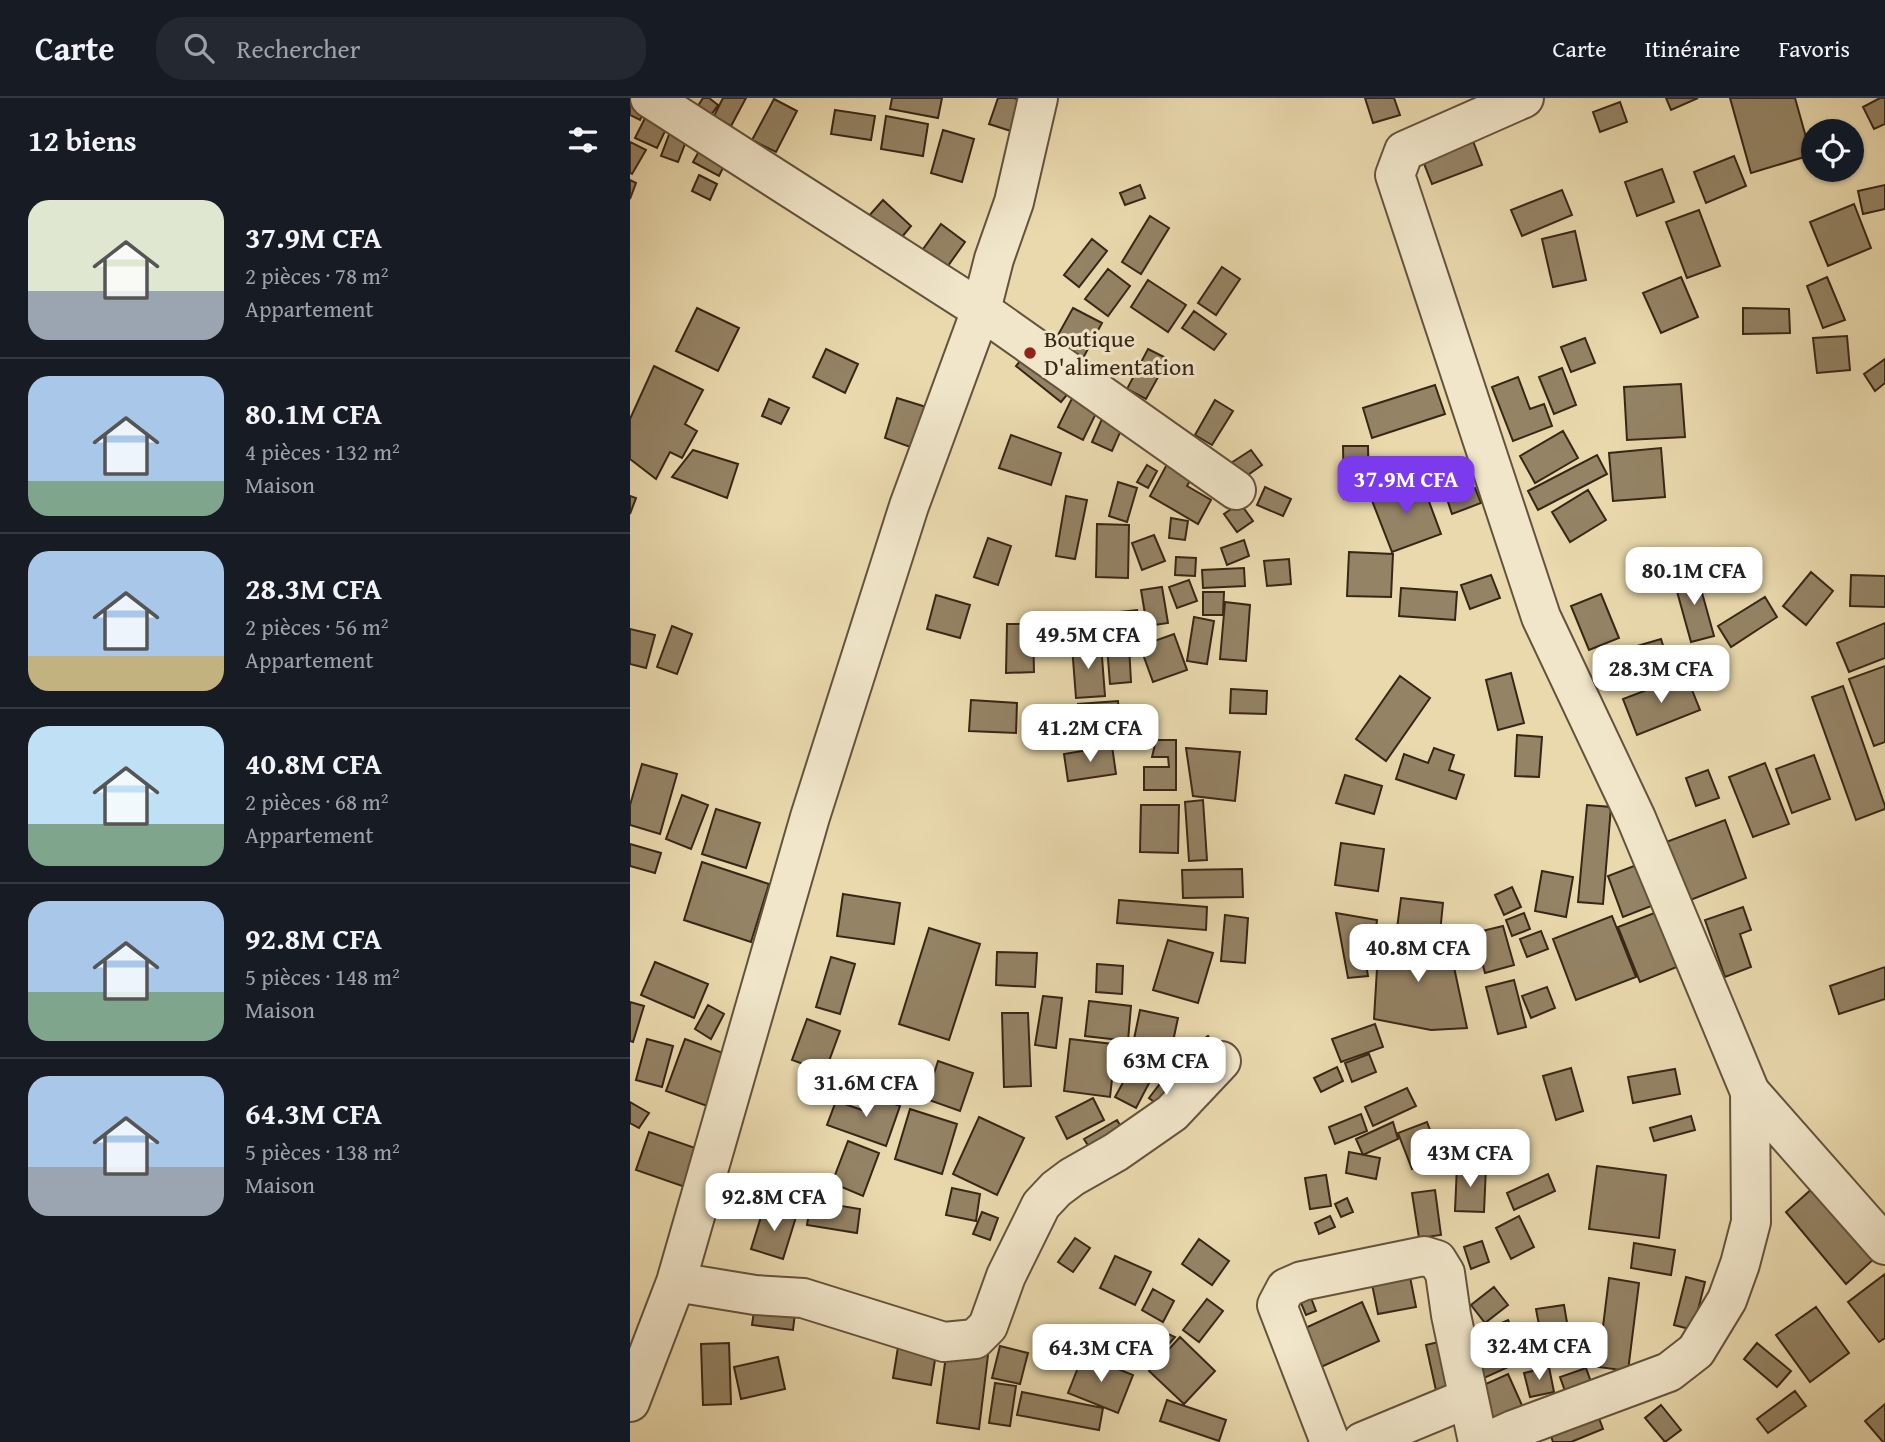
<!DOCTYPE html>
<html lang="fr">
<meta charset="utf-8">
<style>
body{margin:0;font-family:"Gentium Book Plus",serif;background:#242831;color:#f1f3f6;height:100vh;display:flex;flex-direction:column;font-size:26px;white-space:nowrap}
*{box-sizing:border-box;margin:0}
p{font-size:23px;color:#9ea1a6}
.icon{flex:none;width:38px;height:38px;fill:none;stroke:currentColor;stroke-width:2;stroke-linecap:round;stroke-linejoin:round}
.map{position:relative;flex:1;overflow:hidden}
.sheet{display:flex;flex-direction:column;background:#171b24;width:630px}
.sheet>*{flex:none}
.fabs{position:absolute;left:1171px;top:21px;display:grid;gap:14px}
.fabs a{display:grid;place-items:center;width:63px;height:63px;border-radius:50%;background:#171b24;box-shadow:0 2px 5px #0004;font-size:35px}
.price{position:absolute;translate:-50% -60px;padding:0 16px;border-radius:14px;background:#fff;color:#222;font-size:23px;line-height:46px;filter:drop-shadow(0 2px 4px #0008)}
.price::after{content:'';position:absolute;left:50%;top:42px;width:21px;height:16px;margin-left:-10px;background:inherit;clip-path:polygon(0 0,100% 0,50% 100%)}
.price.active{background:#7c3aed;color:#fff}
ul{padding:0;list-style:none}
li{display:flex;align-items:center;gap:21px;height:175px;padding:0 28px}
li+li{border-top:2px solid #363941}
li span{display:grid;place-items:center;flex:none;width:196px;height:140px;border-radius:21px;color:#555}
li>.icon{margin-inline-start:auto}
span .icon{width:84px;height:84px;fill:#fffc;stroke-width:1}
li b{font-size:30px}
h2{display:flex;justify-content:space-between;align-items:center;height:84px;padding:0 28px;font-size:30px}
header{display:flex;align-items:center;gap:42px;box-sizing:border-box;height:98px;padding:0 35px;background:#171b24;border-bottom:2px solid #363941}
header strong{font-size:33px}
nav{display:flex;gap:38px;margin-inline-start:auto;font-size:24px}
.search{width:490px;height:63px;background:#242831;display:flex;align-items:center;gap:18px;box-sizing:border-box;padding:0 24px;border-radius:28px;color:#9ea1a6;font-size:26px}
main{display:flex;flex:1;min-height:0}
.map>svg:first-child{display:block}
.building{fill:#948365;stroke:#382616;stroke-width:2}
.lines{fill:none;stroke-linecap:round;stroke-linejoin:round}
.minor-casing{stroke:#64533c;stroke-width:42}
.minor{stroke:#f1e6ca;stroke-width:38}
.poi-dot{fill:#8f2418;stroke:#f1e6ca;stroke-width:2.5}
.labels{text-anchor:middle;stroke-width:6;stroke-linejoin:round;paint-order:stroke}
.poi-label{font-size:24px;fill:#382616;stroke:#f1e6ca;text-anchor:start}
</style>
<header>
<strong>Carte</strong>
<div class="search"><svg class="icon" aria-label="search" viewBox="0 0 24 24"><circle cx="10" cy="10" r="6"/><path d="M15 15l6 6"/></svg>Rechercher</div>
<nav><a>Carte</a><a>Itinéraire</a><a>Favoris</a></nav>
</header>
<main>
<section class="sheet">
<h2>12 biens<svg class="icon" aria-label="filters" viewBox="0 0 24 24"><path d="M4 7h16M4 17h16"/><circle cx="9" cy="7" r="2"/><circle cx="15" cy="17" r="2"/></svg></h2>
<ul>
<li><span style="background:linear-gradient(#dfe7d0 65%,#9aa5b1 0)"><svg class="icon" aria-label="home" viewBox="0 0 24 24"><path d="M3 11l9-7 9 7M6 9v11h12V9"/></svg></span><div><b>37.9M CFA</b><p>2 pièces · 78 m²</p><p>Appartement</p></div></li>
<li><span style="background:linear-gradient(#a9c7e8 75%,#7fa58c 0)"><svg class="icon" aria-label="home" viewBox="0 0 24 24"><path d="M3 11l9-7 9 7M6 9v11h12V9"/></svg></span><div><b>80.1M CFA</b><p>4 pièces · 132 m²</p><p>Maison</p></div></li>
<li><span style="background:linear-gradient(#a9c7e8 75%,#c2b280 0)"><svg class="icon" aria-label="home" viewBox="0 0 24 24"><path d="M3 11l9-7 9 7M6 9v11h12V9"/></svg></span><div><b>28.3M CFA</b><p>2 pièces · 56 m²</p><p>Appartement</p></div></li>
<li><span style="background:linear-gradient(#bfe0f5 70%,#7fa58c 0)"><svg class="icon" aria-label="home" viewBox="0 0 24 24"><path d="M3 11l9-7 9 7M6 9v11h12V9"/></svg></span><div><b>40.8M CFA</b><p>2 pièces · 68 m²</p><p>Appartement</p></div></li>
<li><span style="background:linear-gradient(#a9c7e8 65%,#7fa58c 0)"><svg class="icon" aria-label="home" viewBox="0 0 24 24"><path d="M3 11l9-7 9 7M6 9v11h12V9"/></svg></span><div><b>92.8M CFA</b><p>5 pièces · 148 m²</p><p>Maison</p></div></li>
<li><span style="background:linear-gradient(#a9c7e8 65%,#9aa5b1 0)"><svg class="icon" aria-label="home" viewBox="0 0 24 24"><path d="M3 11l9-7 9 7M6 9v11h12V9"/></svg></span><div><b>64.3M CFA</b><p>5 pièces · 138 m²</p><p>Maison</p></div></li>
</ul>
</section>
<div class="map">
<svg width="1255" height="1344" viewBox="0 0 1255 1344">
<rect width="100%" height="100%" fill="#e9d9ad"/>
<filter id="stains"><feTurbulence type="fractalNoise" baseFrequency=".00286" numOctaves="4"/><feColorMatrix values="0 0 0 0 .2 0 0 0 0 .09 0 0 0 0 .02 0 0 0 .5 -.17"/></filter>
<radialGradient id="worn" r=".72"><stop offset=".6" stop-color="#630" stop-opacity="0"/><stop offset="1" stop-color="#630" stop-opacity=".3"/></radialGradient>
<path class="building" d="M0,0L17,8L10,22L0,17Z
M73,0H79L88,7L79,20L66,11Z
M93,0H116L101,28L84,18Z
M262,0H312L308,20L260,11Z
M368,0H384L395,4L384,34L359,26Z
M735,0H764L770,17L743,25Z
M1036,0H1068L1041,12Z
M1100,0H1165L1181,57L1121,75Z
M1250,0H1255V26L1244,31L1233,9Z
M144,1L167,13L146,54L122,42Z
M990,4L997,24L970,34L963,14Z
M205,12L245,18L241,42L201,36Z
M16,18L37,29L27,50L5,40Z
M256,18L298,26L293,58L251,51Z
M43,26L60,33L48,64L31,58Z
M313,32L344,41L332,84L301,75Z
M843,43L852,67L802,86L793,63Z
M0,44L16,52L2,76L0,75Z
M74,44L99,58L89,78L63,64Z
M1104,58L1116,88L1076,105L1064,74Z
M1032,71L1044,104L1007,118L995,84Z
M69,77L87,86L80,102L62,93Z
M0,82L6,85L0,101Z
M510,87L515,100L495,107L490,95Z
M1255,87V111L1233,116L1228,93Z
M932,92L942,117L892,138L881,112Z
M253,102L281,128L267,145L238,119Z
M1224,106L1241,150L1198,168L1180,124Z
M1069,112L1090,168L1057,180L1036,124Z
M520,118L539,130L511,176L492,164Z
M311,126L335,144L315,172L291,154Z
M945,133L956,182L923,189L912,141Z
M462,141L477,153L449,189L434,177Z
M592,169L610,181L586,217L568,205Z
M478,171L500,188L478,218L455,201Z
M1051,179L1068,219L1031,235L1013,195Z
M1197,179L1215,222L1193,230L1177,188Z
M518,182L556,207L538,234L501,209Z
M67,210L109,230L88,273L46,253Z
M443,210L472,225L452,262L423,246Z
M1113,210L1159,211L1160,235L1113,236Z
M564,213L596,236L584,252L552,230Z
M1217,238L1220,272L1187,275L1183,240Z
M955,240L965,265L941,274L931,249Z
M196,251L228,266L215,295L183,279Z
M400,251L445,287L431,304L386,268Z
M518,251L538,261L516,301L497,291Z
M1255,261V285L1245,293L1234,276Z
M24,268L73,292L55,326L67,333L52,360L40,354L26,381L0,361V321Z
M932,270L946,307L924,316L909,279Z
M888,279L900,311L914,306L922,328L883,343L862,289Z
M1051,286L1055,339L997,342L994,289Z
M805,287L815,316L742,340L733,310Z
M448,288L473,301L453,342L428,329Z
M267,300L296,309L283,350L255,340Z
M139,301L159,310L151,326L132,318Z
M585,302L603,313L582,347L565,337Z
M478,307L498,316L482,353L462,344Z
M933,333L948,360L905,385L890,358Z
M381,337L431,355L421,387L369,370Z
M713,348H738L739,401H714Z
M1031,350L1035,399L983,403L979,355Z
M63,352L108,366L97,400L42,379Z
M621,352L632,367L612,381L601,365Z
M543,355L568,369L557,388L581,402L568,426L520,398Z
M967,357L977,376L908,412L898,393Z
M517,367L527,373L518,390L507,384Z
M815,372L822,396L802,402L795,377Z
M791,382L811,436L762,454L741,400Z
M488,384L507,390L497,424L479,418Z
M635,389L661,401L653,418L627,407Z
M845,390L851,405L822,416L817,401Z
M958,392L976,422L940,444L922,414Z
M0,398L6,400L0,416Z
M436,398L457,402L445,461L426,458Z
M610,405L623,423L607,434L594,416Z
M541,420L558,423L555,442L539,440Z
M467,426L499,427L498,480L466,479Z
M524,437L535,463L512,472L502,445Z
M358,440L381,448L368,487L344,479Z
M614,442L619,458L597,467L591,450Z
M719,454L763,456L761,499L717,498Z
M546,459L566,460L565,478L545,477Z
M659,461L661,486L637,488L634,463Z
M614,470L615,488L573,490L572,472Z
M1066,473L1084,538L1061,544L1043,479Z
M1181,474L1203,493L1176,527L1153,508Z
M861,477L870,500L840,511L831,487Z
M1221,477L1255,478V509L1220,508Z
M559,482L567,503L547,510L539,489Z
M532,489L538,525L517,528L511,492Z
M771,490L827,494L825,522L769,518Z
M573,494H594L593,517H573Z
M971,496L989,540L959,552L941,508Z
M306,497L340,507L330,540L297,531Z
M1135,499L1147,519L1101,549L1088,528Z
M595,504L620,507L616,563L590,561Z
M507,512L510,536L455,542L453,518Z
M564,519L584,523L577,566L557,563Z
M1255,525V560L1219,574L1207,545Z
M377,526H403L404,574L376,575Z
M42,528L62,536L47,576L27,569Z
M0,531L25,537L16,570L0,566Z
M544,536L557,572L523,584L510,548Z
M1031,541L1037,560L1004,571L997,551Z
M471,546L475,598L446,600L442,548Z
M499,547L501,584L480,586L477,548Z
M1080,556L1088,577L1065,585L1058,564Z
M1255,568V644L1244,648L1219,581Z
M881,575L894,625L868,632L856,582Z
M1056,577L1070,612L1007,637L993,601Z
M770,578L800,600L756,663L726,641Z
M1213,588L1255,708V711L1226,722L1182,599Z
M601,591L637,593L636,616L600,615Z
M341,602L387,605L386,635L339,633Z
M488,603L491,636L452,640L448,606Z
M887,637L912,639L909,679L885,678Z
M526,642H546V692H514V669H539L538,659H522Z
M482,648L486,676L438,683L434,656Z
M556,650L610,654L605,703L563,698Z
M804,650L824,657L819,672L834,677L826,701L766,681L774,656L798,665Z
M1184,657L1200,701L1162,715L1146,671Z
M1135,665L1159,726L1123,739L1099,679Z
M12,666L47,676L30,736L0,727V707Z
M1078,672L1089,700L1066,708L1056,680Z
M715,677L752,688L744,716L706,705Z
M52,697L78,707L61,751L36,741Z
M573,702L577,762L559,763L555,704Z
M511,707H549L548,755L510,754Z
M957,707L981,709L973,806L948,804Z
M86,711L130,725L116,770L72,756Z
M1095,722L1116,780L1058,803L1036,744Z
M711,745L754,751L748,793L705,787Z
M0,746L31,755L25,775L0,768Z
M72,764L139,786L121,844L54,822Z
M1009,766L1024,807L993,819L978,778Z
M612,771L613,799L553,800L552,772Z
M912,773L943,779L936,819L905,813Z
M882,789L891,809L874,817L865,797Z
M213,796L270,805L264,846L207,838Z
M771,800L813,805L810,835L767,830Z
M489,802L577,809L576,832L487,825Z
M1113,809L1121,832L1110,836L1121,869L1095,879L1075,822Z
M1032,812L1054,866L1010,884L988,829Z
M706,815L747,822L744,847L733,850L738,878L718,880Z
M894,815L900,831L882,838L876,822Z
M595,817L618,820L615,865L591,863Z
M982,818L1006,879L946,902L923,841Z
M873,828L884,867L855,875L844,835Z
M299,830L350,846L319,942L269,926Z
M911,833L918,851L897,859L890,841Z
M749,837L818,841L837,930L801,932L744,921Z
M538,842L583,855L568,905L523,892Z
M367,854L407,855L405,889L366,887Z
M201,859L225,866L210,916L186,909Z
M25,864L78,886L64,920L11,897Z
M467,866L493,868L492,896L466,894Z
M1255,869V901L1209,916L1200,888Z
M884,882L896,929L868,936L856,889Z
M917,889L925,910L901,920L892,898Z
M413,898L432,900L426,950L405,947Z
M459,903L501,908L498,943L455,938Z
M0,904L14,908L3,944L0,943Z
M78,907L94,916L81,941L65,931Z
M510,912L548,920L542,948L504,941Z
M372,915H398L401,988L374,989Z
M177,921L210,933L195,974L162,962Z
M745,926L753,949L711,964L702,941Z
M578,938L593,958L568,976L554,956Z
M17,941L43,948L32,989L6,982Z
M55,941L96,956L77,1008L36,993Z
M440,941L500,948L498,966L484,964L480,999L434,993Z
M739,956L746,974L722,984L715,965Z
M506,961L526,972L506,1010L485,999Z
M308,963L343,975L330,1013L296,1001Z
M707,969L713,983L691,994L684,980Z
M941,970L953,1013L926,1022L913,978Z
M1045,971L1050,996L1003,1005L998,979Z
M532,983L553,998L540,1016L519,1000Z
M777,990L786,1008L743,1028L735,1009Z
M238,996L270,1008L256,1048L197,1027L206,1003L232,1012Z
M463,1000L474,1022L437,1041L426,1019Z
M0,1004L19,1015L9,1030L0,1025Z
M280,1011L327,1026L312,1076L265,1061Z
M731,1016L737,1033L705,1046L699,1029Z
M1061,1018L1065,1032L1024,1043L1020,1030Z
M349,1019L394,1040L367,1097L323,1076Z
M487,1022L499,1043L467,1062L454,1041Z
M763,1024L768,1041L733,1057L726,1041Z
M797,1024L811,1061L782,1071L768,1035Z
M19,1034L71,1052L58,1090L6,1072Z
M218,1043L249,1055L233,1098L202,1085Z
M889,1053L893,1069L868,1075L864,1059Z
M719,1054L750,1060L746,1081L716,1075Z
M827,1067L856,1069L854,1114L825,1113Z
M967,1068L1036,1077L1029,1140L959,1131Z
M918,1076L925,1093L884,1112L877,1095Z
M696,1077L701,1108L680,1111L675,1080Z
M1184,1089L1245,1160L1216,1186L1156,1114Z
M322,1090L350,1096L346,1123L316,1117Z
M805,1092L811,1137L789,1140L782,1095Z
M717,1100L723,1114L711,1119L705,1106Z
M181,1103L230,1111L227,1135L177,1127Z
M134,1109L166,1119L153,1161L121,1151Z
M352,1114L368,1120L360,1142L343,1136Z
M700,1118L705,1129L689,1136L685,1125Z
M889,1118L904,1149L881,1161L866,1130Z
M445,1140L460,1150L443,1174L428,1164Z
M569,1141L599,1163L582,1187L552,1166Z
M852,1143L859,1164L841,1171L834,1149Z
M1004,1145L1045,1152L1041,1177L1001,1170Z
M485,1158L521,1174L505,1207L470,1190Z
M779,1174L786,1209L748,1216L741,1181Z
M1255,1176V1240L1249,1244L1218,1204Z
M1056,1179L1075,1184L1063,1232L1044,1227Z
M979,1180L1009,1185L998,1273L968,1269Z
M864,1189L878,1207L855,1225L841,1207Z
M523,1191L544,1203L533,1224L512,1212Z
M126,1200L166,1206L163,1232L122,1227Z
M681,1200L686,1213L676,1217L671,1205Z
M577,1201L593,1213L569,1244L553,1232Z
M732,1204L749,1243L691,1269L673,1231Z
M934,1207L942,1254L915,1259L906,1211Z
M1186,1209L1219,1255L1180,1284L1146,1237Z
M878,1222L896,1261L854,1280L836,1241Z
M518,1227L545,1239L523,1264L506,1256Z
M550,1239L585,1273L554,1306L519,1273Z
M821,1241L832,1291L807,1297L796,1247Z
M269,1243L307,1249L301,1287L263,1280Z
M99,1245L101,1306L73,1307L71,1246Z
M1127,1245L1161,1273L1147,1289L1114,1261Z
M370,1248L398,1255L390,1286L362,1280Z
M317,1250L358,1257L349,1331L307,1325Z
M453,1257L503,1277L488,1315L438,1295Z
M148,1259L155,1291L111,1301L104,1269Z
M919,1269L924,1294L900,1299L894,1275Z
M956,1270L965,1295L939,1304L930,1279Z
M878,1276L895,1314L865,1327L849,1289Z
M365,1285L386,1288L380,1328L359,1325Z
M1165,1293L1176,1308L1138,1335L1127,1321Z
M392,1294L473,1310L469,1332L387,1317Z
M537,1302L596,1322L589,1343L530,1323Z
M1255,1306V1344H1253L1235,1323Z
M1031,1307L1051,1332L1035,1344L1015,1320Z
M967,1315L973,1331L941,1344H923L920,1335Z"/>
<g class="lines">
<defs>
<path id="minor" d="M20,0L351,212L606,392
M894,0L774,53L765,77L911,519L1006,720L1120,994L1255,1147
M46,1184L125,1197L173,1200L314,1244L345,1241L358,1228L376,1178L411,1107L426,1091L442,1079L486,1054L542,1015L591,963
M0,1304L46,1184L180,719L279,408L351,212L364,161L384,104L408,0
M700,1344L647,1207L656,1190L672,1183L794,1158L807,1162L815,1175L821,1217L848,1344
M732,1344L838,1300
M857,1344L883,1332L1039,1274L1066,1253L1097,1202L1110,1166L1121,1124L1120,994"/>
</defs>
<use href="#minor" class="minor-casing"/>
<use href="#minor" class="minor"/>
</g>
<circle class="poi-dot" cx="400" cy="255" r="7"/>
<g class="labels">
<g class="poi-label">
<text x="414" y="249">Boutique<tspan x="414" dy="28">D'alimentation</tspan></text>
</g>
</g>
<rect width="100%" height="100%" filter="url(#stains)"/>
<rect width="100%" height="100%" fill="url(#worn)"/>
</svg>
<div class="fabs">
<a><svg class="icon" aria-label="locate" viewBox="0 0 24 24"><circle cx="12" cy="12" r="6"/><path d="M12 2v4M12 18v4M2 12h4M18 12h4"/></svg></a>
</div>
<b class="price active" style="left:776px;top:418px">37.9M CFA</b>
<b class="price" style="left:1064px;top:509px">80.1M CFA</b>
<b class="price" style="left:458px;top:573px">49.5M CFA</b>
<b class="price" style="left:1031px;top:607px">28.3M CFA</b>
<b class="price" style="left:460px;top:666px">41.2M CFA</b>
<b class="price" style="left:788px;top:886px">40.8M CFA</b>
<b class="price" style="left:536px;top:999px">63M CFA</b>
<b class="price" style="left:236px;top:1021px">31.6M CFA</b>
<b class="price" style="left:840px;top:1091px">43M CFA</b>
<b class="price" style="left:144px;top:1135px">92.8M CFA</b>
<b class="price" style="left:909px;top:1284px">32.4M CFA</b>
<b class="price" style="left:471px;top:1286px">64.3M CFA</b>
</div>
</main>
